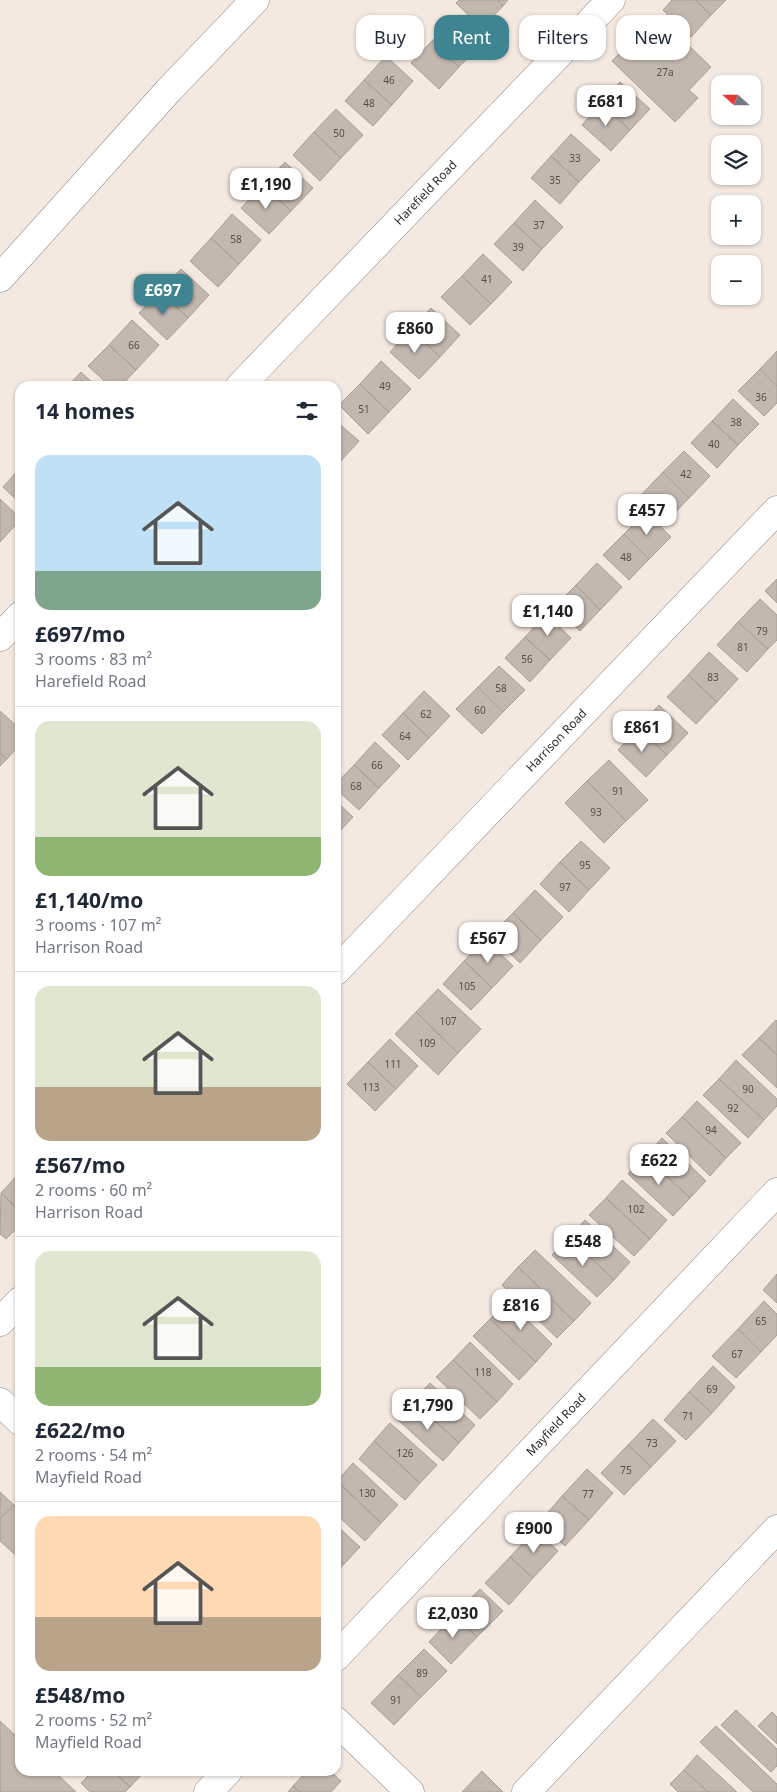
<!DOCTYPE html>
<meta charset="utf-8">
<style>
body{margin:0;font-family:"Noto Sans",sans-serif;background:#f6f6f7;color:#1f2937;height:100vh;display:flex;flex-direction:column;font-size:19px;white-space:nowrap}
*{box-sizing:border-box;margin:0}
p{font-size:16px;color:#747a83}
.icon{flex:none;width:28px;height:28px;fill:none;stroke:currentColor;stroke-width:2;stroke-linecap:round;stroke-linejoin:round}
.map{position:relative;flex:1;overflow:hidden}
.side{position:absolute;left:15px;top:381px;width:326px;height:1395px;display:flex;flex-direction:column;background:#fff;border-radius:15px;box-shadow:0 1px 4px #0004}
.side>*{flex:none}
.hud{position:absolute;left:356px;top:15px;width:345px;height:45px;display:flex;gap:10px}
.needle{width:32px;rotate:291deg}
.controls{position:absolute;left:711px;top:75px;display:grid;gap:10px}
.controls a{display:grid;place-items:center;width:50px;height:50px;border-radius:10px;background:#fff;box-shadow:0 1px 4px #0004;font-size:25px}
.price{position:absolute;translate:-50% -42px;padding:0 11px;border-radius:10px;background:#fff;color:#222;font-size:16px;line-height:32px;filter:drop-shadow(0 1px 2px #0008)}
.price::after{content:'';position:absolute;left:50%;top:30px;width:15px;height:11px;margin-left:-8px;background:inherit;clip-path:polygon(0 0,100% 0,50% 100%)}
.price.current{background:#3f8491;color:#fff}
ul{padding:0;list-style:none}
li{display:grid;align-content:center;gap:10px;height:265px;padding:0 20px}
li+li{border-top:1px solid #e0e1e3}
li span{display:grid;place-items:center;height:155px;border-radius:15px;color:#555}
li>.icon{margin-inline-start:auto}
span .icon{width:90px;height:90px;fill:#fffc;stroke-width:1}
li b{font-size:21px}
h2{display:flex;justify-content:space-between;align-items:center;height:60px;padding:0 20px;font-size:21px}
.pill{padding:0 18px;border-radius:15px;background:#fff;box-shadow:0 1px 4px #0004;font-size:18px;line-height:45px}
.pill.current{background:#3f8491;color:#fff}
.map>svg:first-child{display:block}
.building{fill:#c3b8af;stroke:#a99e95}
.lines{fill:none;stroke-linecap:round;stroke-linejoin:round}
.minor-casing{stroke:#91877e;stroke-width:29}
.minor{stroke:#fff;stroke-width:28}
.labels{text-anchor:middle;stroke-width:4;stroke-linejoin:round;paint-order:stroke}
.number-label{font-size:10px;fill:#534e49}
.street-label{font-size:12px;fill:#2e2a27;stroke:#fff}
</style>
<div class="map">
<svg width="777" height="1792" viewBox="0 0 777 1792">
<rect width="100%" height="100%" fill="#f4e9e0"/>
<path class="building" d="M459,0H497L503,6L482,28L456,3Z
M497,0H508L503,6Z
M672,0H695L711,15L691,37L663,10Z
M695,0H726L711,15Z
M657,15L711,67L689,90L698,98L675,122L612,61Z
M453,18L481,44L459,67L432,41Z
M432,41L459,67L439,89L411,63Z
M386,56L413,81L392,105L364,80Z
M364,80L392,105L373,126L345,101Z
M620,82L650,109L630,130L601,103Z
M601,103L630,130L611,151L582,125Z
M336,109L363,135L341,158L314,132Z
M314,132L341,158L320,181L293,155Z
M571,134L600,160L579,182L551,156Z
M551,156L579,182L560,204L531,178Z
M285,162L313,188L291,211L263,185Z
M263,185L291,211L269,234L241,208Z
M535,200L563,227L542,249L514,223Z
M232,214L261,240L239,264L211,238Z
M514,223L542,249L523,271L494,244Z
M211,238L239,264L218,287L190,261Z
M483,254L512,282L491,304L462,276Z
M181,269L209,295L188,318L160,291Z
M462,276L491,304L470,325L441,297Z
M160,291L188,318L167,340L139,313Z
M431,308L460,335L440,357L411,329Z
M132,320L159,345L136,370L109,345Z
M411,329L440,357L419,379L390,352Z
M109,345L136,370L121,386H110L88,366Z
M777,351V386L760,369Z
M381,361L411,389L389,412L360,384Z
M760,369L777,386V403L764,416L738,391Z
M81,372L96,386H68Z
M360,384L389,412L368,434L339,405Z
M733,399L759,424L738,445L712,421Z
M336,421L359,441L338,464L336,463Z
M712,421L738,445L717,468L691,443Z
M684,451L710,476L689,498L663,472Z
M20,468V503L3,487Z
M663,472L689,498L668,520L642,494Z
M0,499L20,518V520L0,542Z
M646,512L671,537L649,559L624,534Z
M624,534L649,559L629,580L603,555Z
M597,563L622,587L600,610L576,585Z
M777,579V603L765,591Z
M576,585L600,610L580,631L554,607Z
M760,599L777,615V640L768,649L738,622Z
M546,614L571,638L550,660L525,637Z
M738,622L768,649L747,672L717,645Z
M525,637L550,660L530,682L505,658Z
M709,652L738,679L717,702L688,675Z
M499,666L525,690L503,712L478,687Z
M688,675L717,702L696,724L667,697Z
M478,687L503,712L482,734L456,709Z
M424,691L450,716L429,738L403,713Z
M659,705L688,733L667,755L638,728Z
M0,711L20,729V744L7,759L0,753Z
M403,713L429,738L408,760L382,735Z
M638,728L667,755L646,777L618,750Z
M375,742L400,766L379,788L354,765Z
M0,753L7,759L0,766Z
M609,760L648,800L626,821L587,781Z
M354,765L379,788L359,810L336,789V784Z
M587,781L626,821L604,843L565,803Z
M336,801L353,817L336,835Z
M581,841L610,868L589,890L560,862Z
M560,862L589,890L569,912L540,884Z
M535,890L563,917L541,940L513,913Z
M513,913L541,940L520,963L491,935Z
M485,939L513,966L492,988L464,961Z
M464,961L492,988L471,1010L443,984Z
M438,989L481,1029L458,1053L416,1012Z
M416,1012L458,1053L438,1075L395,1034Z
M776,1020L777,1021V1055L759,1038Z
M759,1038L777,1055V1088L742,1055Z
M390,1039L418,1066L396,1089L368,1062Z
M736,1060L777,1099V1106L764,1120L719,1079Z
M368,1062L396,1089L375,1111L347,1084Z
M719,1079L764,1120L748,1138L703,1095Z
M697,1101L741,1143L726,1158L682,1117Z
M682,1117L726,1158L710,1176L666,1133Z
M662,1138L706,1181L690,1198L645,1156Z
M645,1156L690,1198L673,1216L628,1174Z
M20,1172V1211L1,1193Z
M622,1180L667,1220L650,1239L606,1198Z
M1,1193L20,1211V1225L6,1239L0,1234Z
M606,1198L650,1239L634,1256L589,1215Z
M585,1220L630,1262L614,1280L569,1237Z
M569,1237L614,1280L597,1297L552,1255Z
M535,1250L591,1303L574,1321L518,1267Z
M518,1267L574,1321L557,1338L502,1285Z
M777,1274V1303L763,1290Z
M508,1301L552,1344L536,1362L490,1319Z
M764,1301L777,1314V1335L761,1352L738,1329Z
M490,1319L536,1362L519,1380L473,1336Z
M738,1329L761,1352L736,1378L712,1356Z
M470,1342L513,1384L497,1402L453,1360Z
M453,1360L497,1402L480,1419L436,1377Z
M713,1366L735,1387L712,1413L689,1392Z
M430,1383L475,1425L459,1443L413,1401Z
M689,1392L712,1413L686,1440L664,1420Z
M413,1401L459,1443L443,1461L397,1419Z
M653,1419L676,1441L651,1467L628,1445Z
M390,1423L437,1465L420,1483L374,1441Z
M374,1441L420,1483L405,1500L359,1459Z
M628,1445L651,1467L624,1495L601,1473Z
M353,1463L398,1505L381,1523L337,1481Z
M587,1469L613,1493L589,1520L562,1496Z
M337,1481L381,1523L365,1541L336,1514Z
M0,1492L14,1505L0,1519Z
M562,1496L589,1520L565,1546L539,1523Z
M14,1505L20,1510V1559L0,1541V1519Z
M336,1525L360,1547L344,1564L336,1557Z
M535,1530L558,1551L533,1578L510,1557Z
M336,1557L344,1564L336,1573Z
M510,1557L533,1578L509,1605L485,1583Z
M480,1589L503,1611L477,1637L454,1615Z
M454,1615L477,1637L451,1664L429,1642Z
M424,1649L447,1671L421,1697L398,1675Z
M398,1675L421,1697L394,1725L371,1703Z
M736,1710L777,1749V1766L771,1772L721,1725Z
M772,1712L777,1717V1744L758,1726Z
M0,1721L20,1740V1771H54L76,1792H0Z
M716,1726L777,1784V1792H753L700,1742Z
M697,1755L737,1792H708L684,1770Z
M684,1770L708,1792H678L670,1784Z
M93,1771H113L130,1787L125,1792H90L81,1783Z
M113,1771H145L130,1787Z
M307,1771H330L341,1781L331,1792H300L293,1786Z
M482,1771L503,1792H462Z
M293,1786L300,1792H288Z"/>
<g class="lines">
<defs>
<g id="minor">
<path d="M0,278L168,91L255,0"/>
<path id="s1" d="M240,386L611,0"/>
<path d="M0,637L20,616"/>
<path id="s2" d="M336,971L777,510"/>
<path d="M0,1322L20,1301"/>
<path d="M0,1402L20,1421"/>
<path id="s3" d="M336,1657L777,1192"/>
<path d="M336,1721L410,1792"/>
<path d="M208,1792L228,1771"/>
<path d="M526,1792L777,1529"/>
</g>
</defs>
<use href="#minor" class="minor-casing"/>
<use href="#minor" class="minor"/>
</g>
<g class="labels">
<g class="number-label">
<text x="665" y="76">27a</text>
<text x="389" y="84">46</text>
<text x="369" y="107">48</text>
<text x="339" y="137">50</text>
<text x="575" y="162">33</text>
<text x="555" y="184">35</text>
<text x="539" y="229">37</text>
<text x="236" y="243">58</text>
<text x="518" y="251">39</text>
<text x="487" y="283">41</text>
<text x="134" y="349">66</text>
<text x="385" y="390">49</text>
<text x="761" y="401">36</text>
<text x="364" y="413">51</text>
<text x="736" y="426">38</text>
<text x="714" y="448">40</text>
<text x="686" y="478">42</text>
<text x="626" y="561">48</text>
<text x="762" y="635">79</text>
<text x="743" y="651">81</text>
<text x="527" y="663">56</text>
<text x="713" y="681">83</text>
<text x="501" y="692">58</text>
<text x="480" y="714">60</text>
<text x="426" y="718">62</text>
<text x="405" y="740">64</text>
<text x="377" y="769">66</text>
<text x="356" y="790">68</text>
<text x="618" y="795">91</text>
<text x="596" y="816">93</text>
<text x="585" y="869">95</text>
<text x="565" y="891">97</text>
<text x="467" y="990">105</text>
<text x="448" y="1025">107</text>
<text x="427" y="1047">109</text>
<text x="393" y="1068">111</text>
<text x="371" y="1091">113</text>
<text x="748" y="1093">90</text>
<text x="733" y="1112">92</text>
<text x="711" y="1134">94</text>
<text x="636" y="1213">102</text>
<text x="761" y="1325">65</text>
<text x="737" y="1358">67</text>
<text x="483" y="1376">118</text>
<text x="712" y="1393">69</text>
<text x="688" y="1420">71</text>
<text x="652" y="1447">73</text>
<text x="405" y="1457">126</text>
<text x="626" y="1474">75</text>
<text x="367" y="1497">130</text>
<text x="588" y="1498">77</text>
<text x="422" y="1677">89</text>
<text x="396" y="1704">91</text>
</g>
<g class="street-label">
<text dy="4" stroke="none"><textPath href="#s1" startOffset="268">Harefield Road</textPath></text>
<text dy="4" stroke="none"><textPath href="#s2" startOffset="319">Harrison Road</textPath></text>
<text dy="4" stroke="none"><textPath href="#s3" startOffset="320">Mayfield Road</textPath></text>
</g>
</g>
</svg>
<div class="controls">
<a><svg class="needle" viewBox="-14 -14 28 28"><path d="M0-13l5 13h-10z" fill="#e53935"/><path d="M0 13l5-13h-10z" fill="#747a83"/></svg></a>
<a><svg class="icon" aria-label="layers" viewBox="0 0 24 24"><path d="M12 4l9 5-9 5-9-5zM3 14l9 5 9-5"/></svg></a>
<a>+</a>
<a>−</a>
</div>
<b class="price" style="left:606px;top:127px">£681</b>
<b class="price" style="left:266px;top:210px">£1,190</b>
<b class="price current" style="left:163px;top:316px">£697</b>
<b class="price" style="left:415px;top:354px">£860</b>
<b class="price" style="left:647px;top:536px">£457</b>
<b class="price" style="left:548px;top:637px">£1,140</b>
<b class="price" style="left:642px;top:753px">£861</b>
<b class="price" style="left:488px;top:964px">£567</b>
<b class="price" style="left:659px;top:1186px">£622</b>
<b class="price" style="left:583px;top:1267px">£548</b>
<b class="price" style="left:521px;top:1331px">£816</b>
<b class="price" style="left:428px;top:1431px">£1,790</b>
<b class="price" style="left:534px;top:1554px">£900</b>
<b class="price" style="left:453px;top:1639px">£2,030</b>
<div class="hud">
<a class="pill">Buy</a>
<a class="pill current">Rent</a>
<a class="pill">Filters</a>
<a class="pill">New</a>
</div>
<section class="side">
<h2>14 homes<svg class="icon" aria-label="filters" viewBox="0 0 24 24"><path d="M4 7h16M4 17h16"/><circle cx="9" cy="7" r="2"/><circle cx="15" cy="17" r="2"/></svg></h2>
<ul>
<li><span style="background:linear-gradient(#bfe0f5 75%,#7fa58c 0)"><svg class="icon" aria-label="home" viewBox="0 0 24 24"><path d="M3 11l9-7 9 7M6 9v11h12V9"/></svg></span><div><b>£697/mo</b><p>3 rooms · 83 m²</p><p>Harefield Road</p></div></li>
<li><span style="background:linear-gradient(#dfe7d0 75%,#8fb573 0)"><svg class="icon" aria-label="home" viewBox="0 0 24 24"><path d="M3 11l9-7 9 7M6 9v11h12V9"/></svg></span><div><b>£1,140/mo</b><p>3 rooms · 107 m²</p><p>Harrison Road</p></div></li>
<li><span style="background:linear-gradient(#dfe7d0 65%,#b9a48a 0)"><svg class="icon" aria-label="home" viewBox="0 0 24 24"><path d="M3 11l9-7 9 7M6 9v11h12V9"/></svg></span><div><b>£567/mo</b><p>2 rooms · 60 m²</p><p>Harrison Road</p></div></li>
<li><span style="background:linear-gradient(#dfe7d0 75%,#8fb573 0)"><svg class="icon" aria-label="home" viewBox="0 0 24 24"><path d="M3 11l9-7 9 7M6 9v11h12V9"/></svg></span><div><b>£622/mo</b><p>2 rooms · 54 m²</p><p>Mayfield Road</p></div></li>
<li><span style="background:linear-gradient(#ffd9b3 65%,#b9a48a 0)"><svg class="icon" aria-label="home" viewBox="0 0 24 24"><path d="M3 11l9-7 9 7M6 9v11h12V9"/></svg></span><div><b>£548/mo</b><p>2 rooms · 52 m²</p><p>Mayfield Road</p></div></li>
</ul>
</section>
</div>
